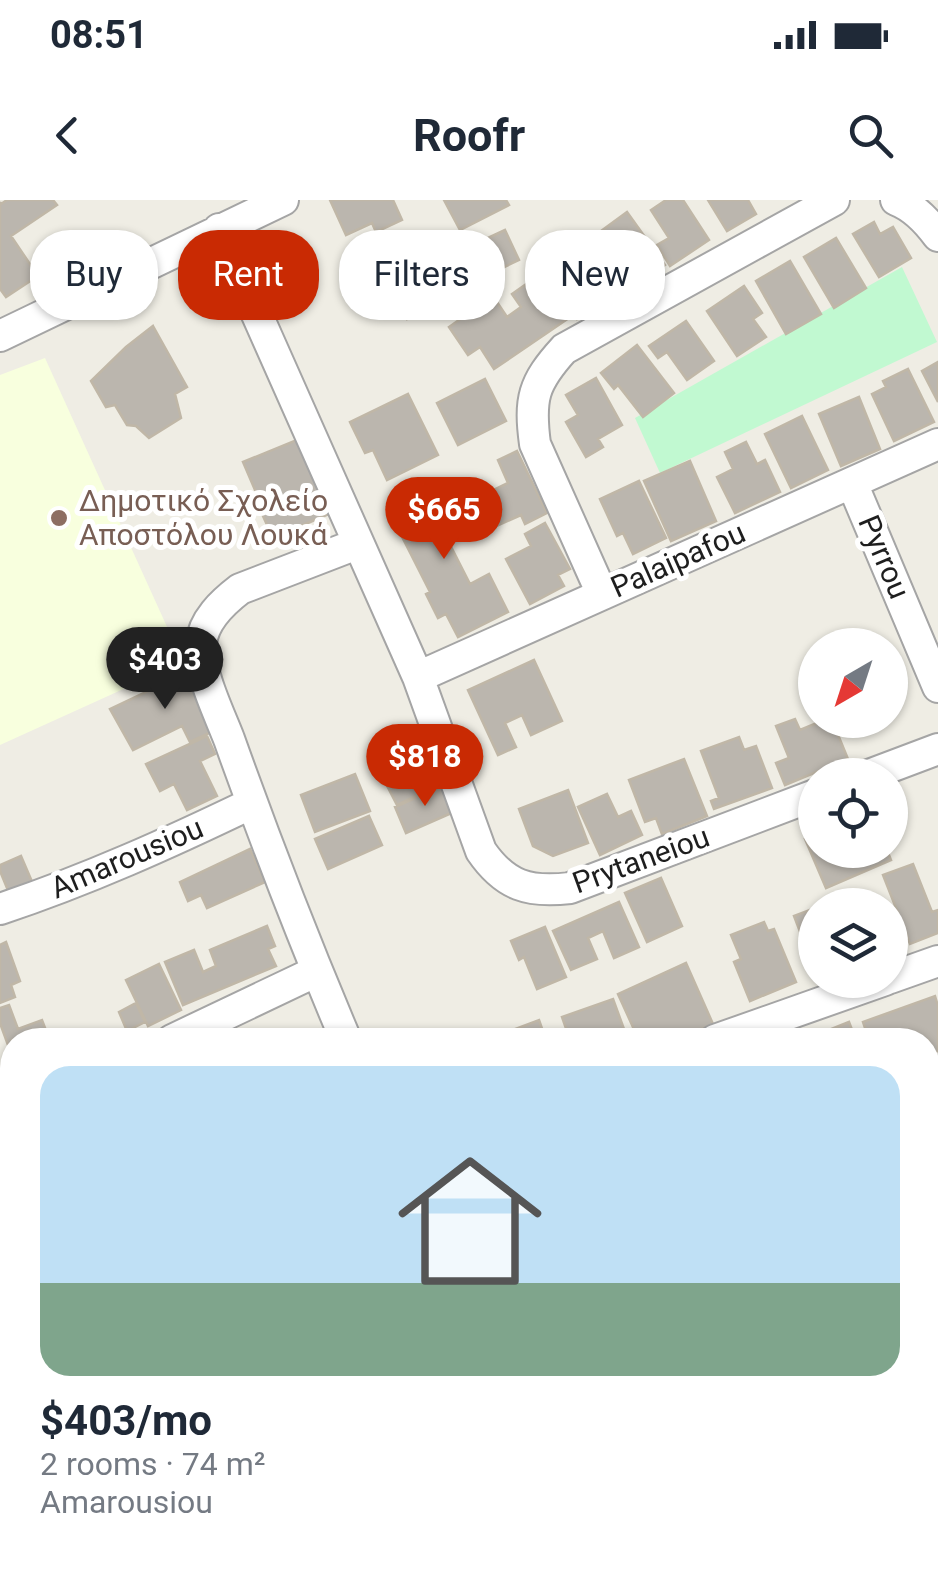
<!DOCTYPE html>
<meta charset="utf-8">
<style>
body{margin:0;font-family:Roboto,sans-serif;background:#f2f2f3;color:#1f2937;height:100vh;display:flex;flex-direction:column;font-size:38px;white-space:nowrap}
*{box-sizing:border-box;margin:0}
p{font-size:32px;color:#747a83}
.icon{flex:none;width:55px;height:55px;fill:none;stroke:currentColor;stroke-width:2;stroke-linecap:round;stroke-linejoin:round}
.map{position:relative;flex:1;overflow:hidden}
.drawer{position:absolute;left:0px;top:828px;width:940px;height:552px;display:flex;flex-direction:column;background:#fff;border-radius:40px 40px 0 0;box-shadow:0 2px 8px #0004}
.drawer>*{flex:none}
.top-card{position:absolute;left:30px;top:30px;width:880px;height:90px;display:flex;gap:20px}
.needle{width:65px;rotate:219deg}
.buttons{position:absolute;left:798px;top:428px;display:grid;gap:20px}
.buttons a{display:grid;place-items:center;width:110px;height:110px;border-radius:50%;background:#fff;box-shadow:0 2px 8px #0004;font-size:50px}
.price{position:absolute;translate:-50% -85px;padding:0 22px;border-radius:35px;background:#c92a03;color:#fff;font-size:32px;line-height:65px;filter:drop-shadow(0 2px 5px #0008)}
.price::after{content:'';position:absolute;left:50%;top:60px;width:30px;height:22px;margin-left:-15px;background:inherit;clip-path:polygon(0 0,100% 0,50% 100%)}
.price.on{background:#222;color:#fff}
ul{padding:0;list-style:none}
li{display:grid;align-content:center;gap:20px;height:530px;padding:0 40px}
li+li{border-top:2px solid #e0e1e3}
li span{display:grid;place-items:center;height:310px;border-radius:30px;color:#555}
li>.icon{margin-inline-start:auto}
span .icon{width:180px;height:180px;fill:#fffc;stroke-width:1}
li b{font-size:42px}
.chip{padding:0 35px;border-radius:40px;background:#fff;box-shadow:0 2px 8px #0004;font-size:35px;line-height:90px}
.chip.on{background:#c92a03;color:#fff}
.status{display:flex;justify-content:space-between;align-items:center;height:70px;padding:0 50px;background:#fff;direction:ltr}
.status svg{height:28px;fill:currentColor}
header{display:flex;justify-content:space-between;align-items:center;height:130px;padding:0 40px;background:#fff;font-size:45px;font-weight:700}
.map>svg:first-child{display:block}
.education{fill:#f8ffde}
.park{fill:#c1f9d1}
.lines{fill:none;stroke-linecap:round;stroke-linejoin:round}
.stream{stroke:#a5c5dc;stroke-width:8}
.building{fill:#bbb6ae;stroke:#c0b7a7;stroke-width:2.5}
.minor-casing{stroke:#a5a5a5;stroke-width:34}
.minor{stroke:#fff;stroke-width:30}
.education-dot{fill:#8d6e63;stroke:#fff;stroke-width:4}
.labels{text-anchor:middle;stroke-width:10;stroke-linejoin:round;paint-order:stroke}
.education-label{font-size:30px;fill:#785e54;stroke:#fff;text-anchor:start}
.street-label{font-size:30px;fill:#1e1e1e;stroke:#fff}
</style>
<div class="status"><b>08:51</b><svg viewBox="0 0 49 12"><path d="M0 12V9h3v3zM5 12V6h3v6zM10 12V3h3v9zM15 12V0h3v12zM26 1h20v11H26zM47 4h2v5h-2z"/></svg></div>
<header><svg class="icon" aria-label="back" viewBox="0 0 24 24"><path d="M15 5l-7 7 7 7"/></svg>Roofr<svg class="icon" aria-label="search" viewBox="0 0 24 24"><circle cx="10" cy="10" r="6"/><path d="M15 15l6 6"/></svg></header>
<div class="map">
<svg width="938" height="1378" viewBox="0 0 938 1378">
<rect width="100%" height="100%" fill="#efede4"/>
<path class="education" d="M45,158L183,462L0,545V175Z"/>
<path class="park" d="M902,67L937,142L660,273L635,218Z"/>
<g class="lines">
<path class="stream" d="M381,1378L396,1368"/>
</g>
<path class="building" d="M7,0H53L57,5L11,36L38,76L6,97L0,89V2L1,4Z
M330,0H393L402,20L376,32L372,23L346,35Z
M444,0H506L509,5L460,30Z
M666,0H683L709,40L670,66L657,45L669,38L651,10Z
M708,0H748L756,14L727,31Z
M627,12L665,65L625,93L613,75L626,66L601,31Z
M874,22L880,34L893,27L911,58L879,77L853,34Z
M505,30L519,60L479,79L473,66L461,72L453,54Z
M836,38L866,88L834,108L804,57Z
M590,46L619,93L577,119L564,99L574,92L558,66Z
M408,60L416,80L385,93L376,72Z
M790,61L821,114L786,134L756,81Z
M539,75L569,118L494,169L480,147L468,155L449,127L493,96L507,117L521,107L512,94Z
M413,86L425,109L407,119L394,96Z
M744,86L762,113L753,119L766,137L737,156L707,111Z
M686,121L714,161L687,180L667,152L658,158L649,146Z
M153,126L187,187L175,194L181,218L149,238L136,226L127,225L115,205L106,207L91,181L126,147Z
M637,145L674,193L643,217L618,185L614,189L601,173Z
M938,162V202L922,171Z
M908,169L934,222L894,241L872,194L886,187L883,181Z
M596,178L622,225L598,239L603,247L586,257L566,222L578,215L566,195Z
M485,179L506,221L458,245L437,203Z
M408,194L438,255L387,280L373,250L365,253L350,222Z
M859,197L880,249L841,266L819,214Z
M802,216L828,270L791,288L765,234Z
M299,239L331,313L273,338L258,305L261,304L243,262Z
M746,242L757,264L765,260L780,292L735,313L717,277L733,269L725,252Z
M517,251L547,313L525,324L521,315L494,327L479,297L508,283L498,260Z
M690,261L716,321L671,341L644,281Z
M439,281L457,317L440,325L470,384L489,374L508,412L458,437L446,414L438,418L426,394L430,392L387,307Z
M639,281L666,338L633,354L623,333L617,336L600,299Z
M545,323L570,369L558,375L564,386L530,404L506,359L531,346L525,334Z
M534,460L562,521L531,535L522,515L505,523L516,547L498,555L468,490Z
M187,467L216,530L190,542L182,526L133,550L110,509L163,484L161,480Z
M795,519L800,530L824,520H832L848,559L785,585L776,563L789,558L776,526Z
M207,536L215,554L200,561L217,596L187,610L174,584L160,591L146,564Z
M739,537L744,550L756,546L772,588L714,609L711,601L719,598L701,551Z
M427,542L446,581L397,605L377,566Z
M684,559L707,616L662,634L656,618L645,622L629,580Z
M355,574L370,611L315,632L301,595Z
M444,585L456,611L406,633L395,607Z
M568,590L588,643L553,656L533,646L519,609Z
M607,594L618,617L631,611L642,635L600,655L578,607Z
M369,616L382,645L328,669L315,639Z
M815,635V650H887L891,660L826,688L805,639Z
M250,649L265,682L207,708L201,695L188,701L180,682Z
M21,656L33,684L9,693L0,671V665Z
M913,664L932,712L938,710V733L910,744L883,675Z
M661,678L682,726L647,742L625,693Z
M619,702L639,747L614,758L603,731L588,738L597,759L571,770L553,731Z
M815,708V771L794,716Z
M764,722L768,731L774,729L796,782L750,801L734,762L741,759L731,735Z
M267,726L275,746L268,749L276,766L183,805L165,762L194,750L203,772L216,766L210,750Z
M545,727L566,777L537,789L524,757L519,760L511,741Z
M6,742L20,781L11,785L15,797L0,803V745Z
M686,763L713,824L677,840H650L646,832L637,836L618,794Z
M159,764L181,810L148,826L126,780Z
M935,796L938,806V851L928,855V840H869L863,822Z
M613,799L628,840H570L562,817Z
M136,803L145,822L127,831L119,812Z
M9,805L18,829L42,820L49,838L12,840V856L0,823V808Z
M539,820L546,840H506L513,838L510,831Z
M849,822L856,840H804Z
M938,875V937L928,942V880Z
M12,944V963L0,969L12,996L0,1002V949Z
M938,986V1044L928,1048V990Z
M12,1133V1178L4,1181L0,1169V1138Z
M0,1212H12V1272L5,1273Z
M93,1368H125L128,1378H97Z"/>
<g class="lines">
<defs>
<path id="minor" d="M896,0C914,7 927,21 938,36
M219,29L418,477L481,651C505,686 529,693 570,688L815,595
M0,136L283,0
M852,283L938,487
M602,394L535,244C529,199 533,183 564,149L834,0
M418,477L938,244
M869,575L938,549
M0,709C87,680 169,643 252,603
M890,778L938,761
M172,840L317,771
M346,840C304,741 265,640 229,539C219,513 198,471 201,444C203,420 223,402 240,389L357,344
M715,840L885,780
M0,910L12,905
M928,963L938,959
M0,1103L12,1098
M0,1303L12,1298
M483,1368L488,1378
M291,1378L314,1368"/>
</defs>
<use href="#minor" class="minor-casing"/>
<use href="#minor" class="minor"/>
</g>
<circle class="education-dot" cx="59" cy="318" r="10"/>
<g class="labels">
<g class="education-label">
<text x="79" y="311">Δημοτικό Σχολείο<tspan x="79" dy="34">Αποστόλου Λουκά</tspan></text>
</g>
<g class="street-label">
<text transform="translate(884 357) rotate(67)" y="10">Pyrrou</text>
<text transform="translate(678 360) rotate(-24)" y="10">Palaipafou</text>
<text transform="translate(127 658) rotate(-23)" y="10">Amarousiou</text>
<text transform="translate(641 660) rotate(-20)" y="10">Prytaneiou</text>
</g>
</g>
</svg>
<div class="buttons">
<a><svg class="needle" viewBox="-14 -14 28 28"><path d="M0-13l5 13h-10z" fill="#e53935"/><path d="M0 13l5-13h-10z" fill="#747a83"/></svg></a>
<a><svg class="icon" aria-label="locate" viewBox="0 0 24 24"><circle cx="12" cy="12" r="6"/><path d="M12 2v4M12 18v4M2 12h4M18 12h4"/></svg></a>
<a><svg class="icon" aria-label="layers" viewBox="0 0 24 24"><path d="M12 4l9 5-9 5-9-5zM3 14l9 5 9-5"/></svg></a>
</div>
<b class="price" style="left:444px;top:362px">$665</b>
<b class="price on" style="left:165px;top:512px">$403</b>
<b class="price" style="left:425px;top:609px">$818</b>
<div class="top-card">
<a class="chip">Buy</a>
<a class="chip on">Rent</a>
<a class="chip">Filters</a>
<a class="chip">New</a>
</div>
<section class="drawer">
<ul>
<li><span style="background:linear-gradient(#bfe0f5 70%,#7fa58c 0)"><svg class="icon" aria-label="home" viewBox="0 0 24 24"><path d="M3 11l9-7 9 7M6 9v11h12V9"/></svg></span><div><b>$403/mo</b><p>2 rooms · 74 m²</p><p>Amarousiou</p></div></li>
</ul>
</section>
</div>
